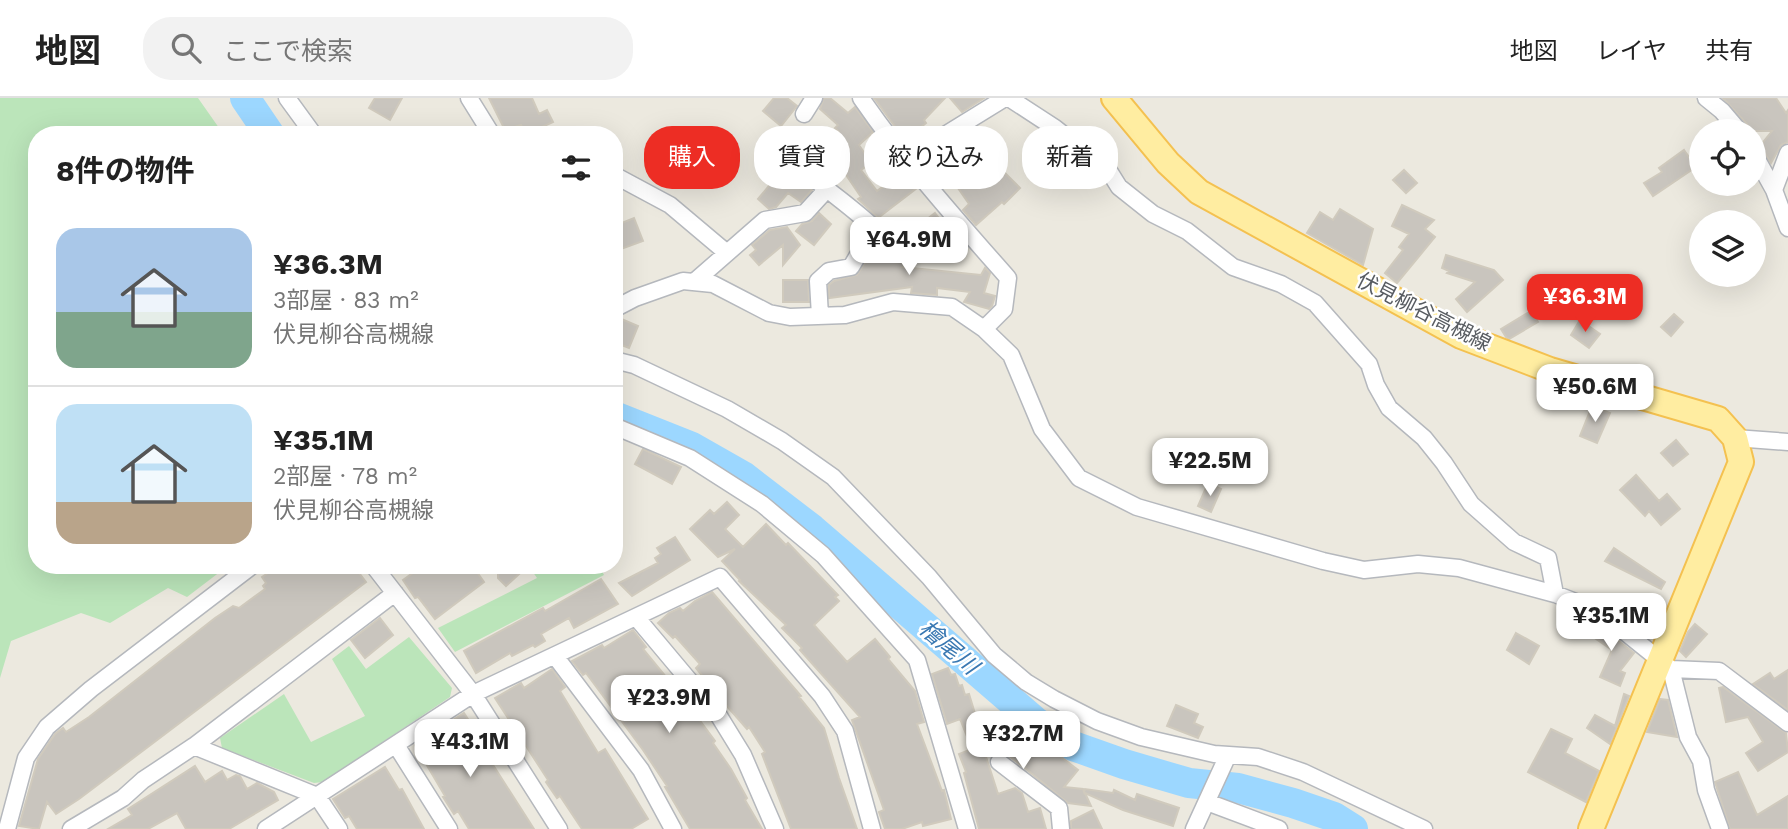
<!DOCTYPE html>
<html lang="ja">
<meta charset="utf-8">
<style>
body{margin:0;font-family:"Work Sans","Noto Sans JP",sans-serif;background:#f2f2f2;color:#222;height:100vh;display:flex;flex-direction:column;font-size:26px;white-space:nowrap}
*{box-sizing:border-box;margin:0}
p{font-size:23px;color:#767676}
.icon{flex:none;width:38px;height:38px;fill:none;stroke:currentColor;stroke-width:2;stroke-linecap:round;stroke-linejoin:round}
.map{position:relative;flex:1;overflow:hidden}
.sheet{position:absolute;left:28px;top:28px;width:595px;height:448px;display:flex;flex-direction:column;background:#fff;border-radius:28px;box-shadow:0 7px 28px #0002}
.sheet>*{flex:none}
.guide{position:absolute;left:644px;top:28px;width:665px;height:63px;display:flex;gap:14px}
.tools{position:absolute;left:1689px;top:21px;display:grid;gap:14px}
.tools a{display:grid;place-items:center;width:77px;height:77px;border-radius:50%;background:#fff;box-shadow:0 7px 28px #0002;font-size:35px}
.price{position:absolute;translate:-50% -60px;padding:0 16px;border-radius:14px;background:#fff;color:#222;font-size:23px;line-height:46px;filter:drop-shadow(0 2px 4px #0008)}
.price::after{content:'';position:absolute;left:50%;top:42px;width:21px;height:16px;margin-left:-10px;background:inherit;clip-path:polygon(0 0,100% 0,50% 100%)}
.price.active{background:#ed2d24;color:#fff}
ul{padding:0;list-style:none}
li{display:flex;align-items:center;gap:21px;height:175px;padding:0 28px}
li+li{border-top:2px solid #e0e0e0}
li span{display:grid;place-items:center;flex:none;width:196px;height:140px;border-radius:21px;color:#555}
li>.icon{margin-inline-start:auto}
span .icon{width:84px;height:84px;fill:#fffc;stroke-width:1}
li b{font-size:30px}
h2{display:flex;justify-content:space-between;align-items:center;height:84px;padding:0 28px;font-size:30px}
.tag{padding:0 24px;border-radius:28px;background:#fff;box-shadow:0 7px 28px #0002;font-size:24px;line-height:63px}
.tag.active{background:#ed2d24;color:#fff}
header{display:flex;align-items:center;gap:42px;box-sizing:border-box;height:98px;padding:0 35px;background:#fff;border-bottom:2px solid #e0e0e0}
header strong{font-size:33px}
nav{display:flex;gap:38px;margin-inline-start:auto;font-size:24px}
.search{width:490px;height:63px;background:#f2f2f2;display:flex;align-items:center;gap:18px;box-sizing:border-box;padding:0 24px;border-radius:28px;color:#767676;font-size:26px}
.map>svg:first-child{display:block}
.green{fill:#bbe5ba}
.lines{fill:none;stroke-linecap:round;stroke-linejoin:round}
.river{stroke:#9cd7ff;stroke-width:30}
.building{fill:#c9c5be;stroke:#d0cabd;stroke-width:2}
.minor-casing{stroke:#b5b8bd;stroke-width:19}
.primary-casing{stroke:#f4c150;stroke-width:28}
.minor{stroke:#fff;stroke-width:16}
.primary{stroke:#ffeda1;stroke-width:24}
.labels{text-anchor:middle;stroke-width:5;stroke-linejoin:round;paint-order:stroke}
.street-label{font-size:21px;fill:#585c61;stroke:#fff}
.water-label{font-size:23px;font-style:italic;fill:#3978b2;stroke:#fff}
</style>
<header>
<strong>地図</strong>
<div class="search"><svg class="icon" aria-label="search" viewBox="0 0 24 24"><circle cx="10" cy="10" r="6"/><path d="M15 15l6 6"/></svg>ここで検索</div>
<nav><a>地図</a><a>レイヤ</a><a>共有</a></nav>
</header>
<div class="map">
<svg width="1788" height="731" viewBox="0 0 1788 731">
<rect width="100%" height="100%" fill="#ece9df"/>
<path class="green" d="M0,0H198L224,37H37V467H229L187,499L168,490L110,525L81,515L11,543L0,580Z
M528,467H599L604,477L455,554L438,530L537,480Z
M409,539L452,590L450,599L323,684L314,685L222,650L220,640L284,596L311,644L365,618L332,561L349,548L366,571Z"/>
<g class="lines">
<path class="river" d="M245,0L270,37
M614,318L692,349L743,378L812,431L1036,624L1073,648L1124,666L1189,685L1238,690L1293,705L1334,719L1353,731"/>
</g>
<path class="building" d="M375,0H402L390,22L369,10Z
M489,0H532L539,16L547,12L553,24L542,29L546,37H526L521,27L505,32Z
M774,0H787L797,8L781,28L763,13Z
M824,0H830L848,15L855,9L873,34L859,47L871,65L861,72L877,93L903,73L917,90L878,120L858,101L861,99L842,71L831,81L819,73L809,76L807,86L812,92L801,104L788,95L776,109L769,111L758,101L773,83L772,77L778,70L770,64L795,35L819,55L839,34L835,30L838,27L820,11Z
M874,0H945L924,22L926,25L905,42Z
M950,0H984L962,14Z
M1723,0H1776L1786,15L1788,12V44L1781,47L1771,65L1760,48L1772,33H1749L1747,26Z
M945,49L953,63L942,69L934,56Z
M1684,52L1696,69L1653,98L1644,85L1662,74L1659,70Z
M964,67L968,73L974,69L984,84L999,69L1020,90L1004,106L1002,104L976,127L963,112L969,106L949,77Z
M1404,72L1417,85L1406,95L1393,82Z
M1402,107L1434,122L1425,131L1435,139L1397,185L1385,175L1403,152L1399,149L1409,136L1392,128Z
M1340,111L1373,131L1363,167L1307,135L1320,114L1333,122Z
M819,115L831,126L814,147L796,133L802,126L812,123Z
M935,115L945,128L947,126L960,141L956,144L946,135L926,151L912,133Z
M634,120L643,143L621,151L614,128Z
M787,129L800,147L783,167V147L759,167L750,157L756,152L752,147L770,132Z
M886,131L903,142L889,156L905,167L902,169L981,177L985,170L990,175L984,195L995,198L992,208L989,211L964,204L970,194L937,190V197L911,195L912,189L829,200V187L834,183L857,177Z
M1446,157L1494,172L1503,182L1467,214L1456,201L1475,184L1447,175L1449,173L1442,170Z
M783,182H808L809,204H783Z
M1531,213L1538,224L1509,241L1506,239L1501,231Z
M1674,216L1683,224L1671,238L1661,229Z
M619,220L638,228L629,250L614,244V221Z
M1580,222L1600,236L1589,250L1571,237Z
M1592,308L1610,315L1597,345L1580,338Z
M1676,342L1688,356L1673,368L1661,355Z
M643,351L681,369L672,386L635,366Z
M1636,377L1659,403L1667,396L1680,411L1661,427L1649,413L1645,418L1620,392Z
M1208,385L1221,391L1211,414L1198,408Z
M727,404L739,417L725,431L743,449L766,426L786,447L788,445L838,497L835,499L839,503L814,527L847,564L875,541L890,559L888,561L915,593L924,624L917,626L942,693L944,692L951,721L923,728L922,724L902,731H885L879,714L884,712L852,622L860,619L800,552L802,550L782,530L786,527L739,483L740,482L722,463L735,451L718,459L690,431L710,412L714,416Z
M675,439L690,462L632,498L619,485L658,465L655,460L661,456L657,450Z
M1614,450L1665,484L1661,491L1605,463Z
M280,467H353L366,484L79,701L56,716L47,704L39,731L19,728L38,661L55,636L63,630L66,634L89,619L215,520L233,508L239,510L265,491L263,488L266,485L262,479Z
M408,467H472L484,484L435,521L418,499L415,500L403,482L414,474Z
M498,467H529L506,488L498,480Z
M601,481L618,506L574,530L569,520L541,536L545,543L535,549L533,547L512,558L510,555L476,575L464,553L543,510L545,513Z
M712,494L801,598L799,599L824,630L839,680L857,731H791L762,656L765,654L749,629L747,631L726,607L696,570L700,566L675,538L673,540L658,525L669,515L680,510L683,513L695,503Z
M1633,498L1659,516L1655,521L1657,522L1646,537L1619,516Z
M380,520L393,537L365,560L351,542Z
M1590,521L1634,555L1620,573L1625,575L1620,588L1600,579L1612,552L1583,532Z
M1695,526L1707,536L1686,559L1680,553L1688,534Z
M633,532L646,549L643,551L681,597L715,643L713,645L731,671L747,700L745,702L762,731H690L665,689L667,688L643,652L586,575L583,577L572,563L602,547L604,550Z
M1516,535L1539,548L1529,566L1507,552Z
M948,570L951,577L955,576L959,588L962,587L965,597L969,596L980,632L1003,624L1011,645L1021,633L1040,649L1043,645L1078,672L1064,689L1083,691L1084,694L1085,691L1113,695L1114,692L1135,702L1137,696L1179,710L1173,728L1123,712L1085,695L1091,708L1068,705L1026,671L1005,655L996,654L980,640L998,696L1015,690L1022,695L1028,714L1040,710L1046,731H979L964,675L966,674L959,656L972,651L960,621L947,626L932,576Z
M552,571L565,589L560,593L598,655L605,651L648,721L631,731H582L560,698L557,700L546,684L548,682L495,600L521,585L524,590Z
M1788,572V612L1753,586L1770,575L1774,581Z
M1723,589L1786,635L1788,654L1758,673L1746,655L1763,644L1748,619L1726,624L1719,590Z
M1624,596L1629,598L1610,646L1587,630L1595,617L1615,628Z
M1660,601L1668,602L1677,639L1647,634Z
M1176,607L1198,616L1194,625L1203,629L1198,640L1167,628Z
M464,615L473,629L470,631L534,731H469L458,713L454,716L443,699L445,698L415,647Z
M1551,631L1572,641L1565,655L1599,673L1586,704L1528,674Z
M195,668L205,684L222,673L227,682L236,677L240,678L247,691L257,685L274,694L278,702L229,731H186L177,715L148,731H108L132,717L128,711Z
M385,669L399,692L402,691L424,731H357L349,718L345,720L333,701Z
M1738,674L1757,717L1788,698V731H1730L1715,684Z
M1093,712L1102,731H1071V723Z"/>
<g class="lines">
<defs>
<path id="minor" d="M287,0L314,37
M469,0L492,37
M861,0C905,64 957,122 1008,180L1004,211L984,231
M1009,0L1055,30L1109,73L1119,89L1153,116L1187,133L1233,169L1281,186L1315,205L1369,266L1376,287L1389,310L1424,340L1444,365L1471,406L1514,444L1548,460L1555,496
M1706,0L1722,13L1739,33
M804,16L814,0
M1754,56L1774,92L1788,130
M906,61L1005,0
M614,77L670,107L727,155
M817,83C836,99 856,113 874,130L851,169L829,173L818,183L820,218
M1774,92L1788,55
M694,184L765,122L805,115L827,91
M614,211L635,200L683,183L713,186L769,215L790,219L845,217L893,204L952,209L984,231L1011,257L1042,331L1079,380L1137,409L1323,463L1364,472L1418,466L1459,470L1555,496L1599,513L1671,571L1719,573L1788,625
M614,262L634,267L727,311L782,343L833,379L929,479L994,557L1026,584L1054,601L1097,623L1141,639L1214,656L1258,659L1303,674L1424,731
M614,328L690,360L762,406L823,457L917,562L967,731
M1735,340L1788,344
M373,467L473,596L559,731
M636,519L719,618L743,657L775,731
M555,558L641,672L673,731
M1671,571L1688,639L1701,663L1706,692L1720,731
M396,647L449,731
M194,648L317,698L339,731
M999,664L1059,710L1061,731
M1207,704L1279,731
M7,731L26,660L47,629L91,591L253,467
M71,731L123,700L143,682L194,648L395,495
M266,731L473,596L720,479L822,598L845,633L872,731
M1194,731L1228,657"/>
<path id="primary" d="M1114,0L1168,65L1199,94L1461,238L1550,272L1718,321L1735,340L1741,364L1591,731"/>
</defs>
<use href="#minor" class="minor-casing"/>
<use href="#primary" class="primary-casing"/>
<use href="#minor" class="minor"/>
<use href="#primary" class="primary"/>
</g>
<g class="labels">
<g class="street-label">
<text transform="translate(1424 214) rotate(27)" y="7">伏見柳谷高槻線</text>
</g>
<g class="water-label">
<text transform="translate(949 549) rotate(41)" y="8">檜尾川</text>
</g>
</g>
</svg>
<div class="tools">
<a><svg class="icon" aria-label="locate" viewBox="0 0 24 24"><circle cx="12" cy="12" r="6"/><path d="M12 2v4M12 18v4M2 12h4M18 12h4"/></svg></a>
<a><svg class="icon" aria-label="layers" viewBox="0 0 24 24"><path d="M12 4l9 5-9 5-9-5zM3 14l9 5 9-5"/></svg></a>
</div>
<b class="price" style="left:909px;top:179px">¥64.9M</b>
<b class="price active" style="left:1585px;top:236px">¥36.3M</b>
<b class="price" style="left:1595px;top:326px">¥50.6M</b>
<b class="price" style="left:1210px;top:400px">¥22.5M</b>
<b class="price" style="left:1611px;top:555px">¥35.1M</b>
<b class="price" style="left:669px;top:637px">¥23.9M</b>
<b class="price" style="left:1023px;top:673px">¥32.7M</b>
<b class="price" style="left:470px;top:681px">¥43.1M</b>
<div class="guide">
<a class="tag active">購入</a>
<a class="tag">賃貸</a>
<a class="tag">絞り込み</a>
<a class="tag">新着</a>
</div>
<section class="sheet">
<h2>8件の物件<svg class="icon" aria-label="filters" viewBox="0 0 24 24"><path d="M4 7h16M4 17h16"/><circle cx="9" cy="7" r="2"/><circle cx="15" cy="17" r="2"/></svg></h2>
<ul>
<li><span style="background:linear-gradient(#a9c7e8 60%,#7fa58c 0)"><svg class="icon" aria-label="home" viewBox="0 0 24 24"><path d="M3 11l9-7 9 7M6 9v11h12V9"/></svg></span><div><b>¥36.3M</b><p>3部屋 · 83 m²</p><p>伏見柳谷高槻線</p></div></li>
<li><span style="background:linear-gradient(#bfe0f5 70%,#b9a48a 0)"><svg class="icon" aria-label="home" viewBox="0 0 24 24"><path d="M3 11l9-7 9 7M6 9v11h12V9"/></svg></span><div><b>¥35.1M</b><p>2部屋 · 78 m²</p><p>伏見柳谷高槻線</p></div></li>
</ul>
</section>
</div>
